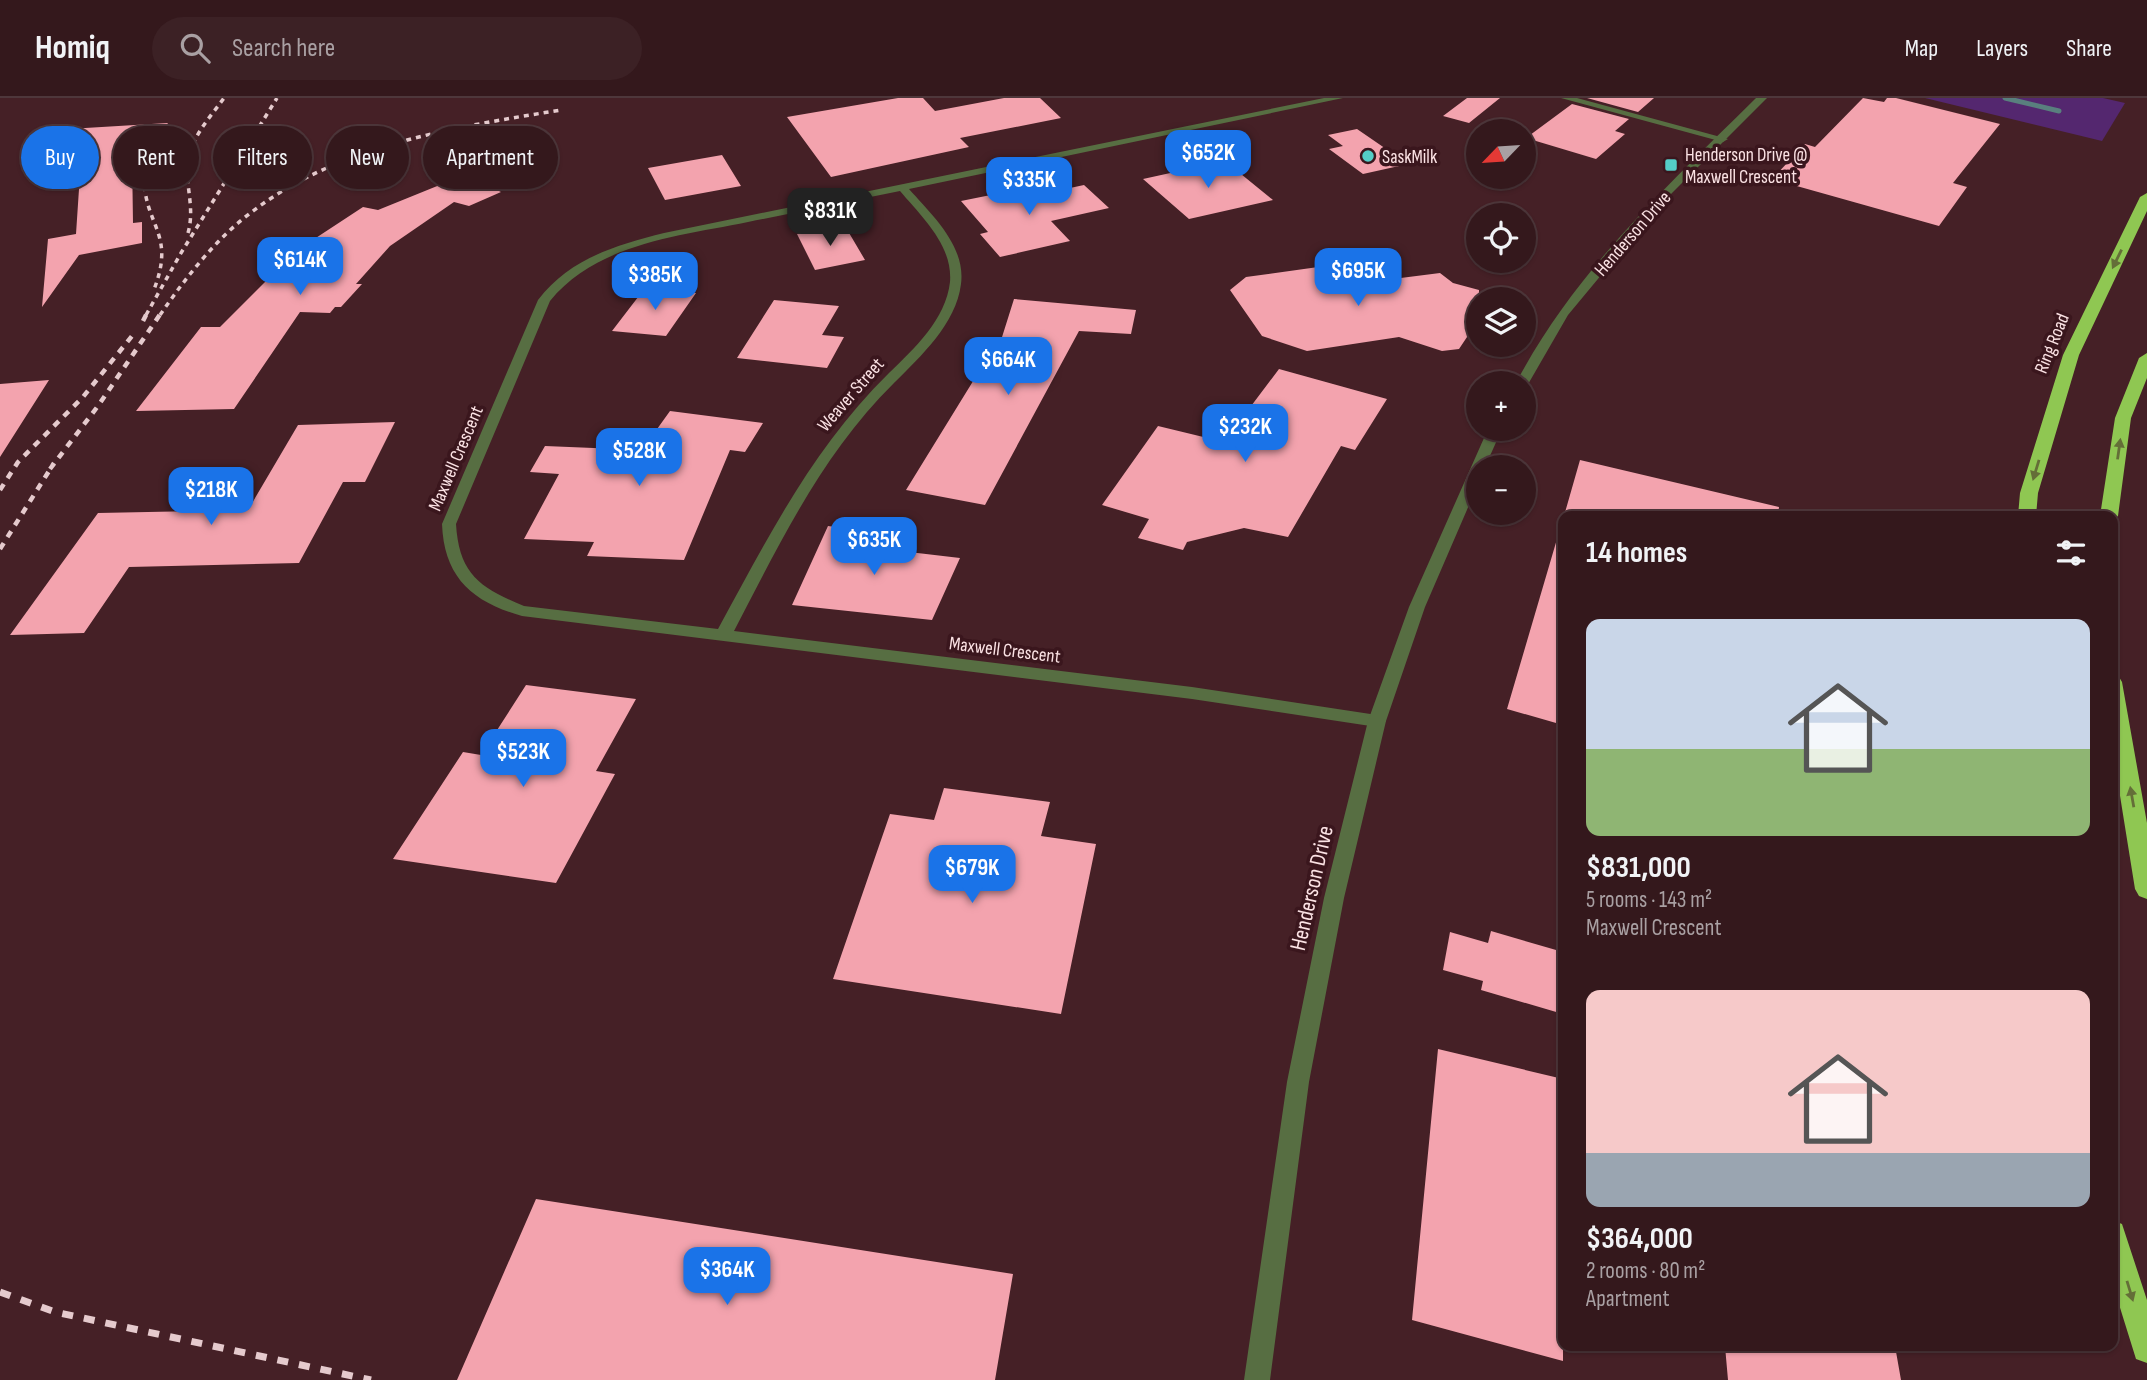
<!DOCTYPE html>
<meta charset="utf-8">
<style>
body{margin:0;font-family:"Sofia Sans Condensed",sans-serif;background:#3c2125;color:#f1f3f6;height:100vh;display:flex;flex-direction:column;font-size:26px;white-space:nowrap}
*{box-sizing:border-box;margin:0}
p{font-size:23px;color:#a9a0a3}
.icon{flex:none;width:38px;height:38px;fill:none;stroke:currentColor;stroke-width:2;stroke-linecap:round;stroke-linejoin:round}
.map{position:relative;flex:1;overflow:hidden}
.drawer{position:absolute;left:1558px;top:413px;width:560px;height:840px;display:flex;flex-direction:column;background:#34181c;border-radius:14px;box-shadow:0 2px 5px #0004,0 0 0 2px #4e373b}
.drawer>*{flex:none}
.top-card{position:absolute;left:21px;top:28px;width:665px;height:63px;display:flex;gap:14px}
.needle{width:46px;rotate:245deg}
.buttons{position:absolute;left:1466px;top:21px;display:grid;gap:14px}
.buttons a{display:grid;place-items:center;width:70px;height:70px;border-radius:50%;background:#34181c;box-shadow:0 2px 5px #0004,0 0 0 2px #4e373b;font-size:35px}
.price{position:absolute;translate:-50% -60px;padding:0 16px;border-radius:14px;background:#1a73e8;color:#fff;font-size:23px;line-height:46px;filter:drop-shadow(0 2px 4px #0008)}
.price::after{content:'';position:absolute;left:50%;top:42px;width:21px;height:16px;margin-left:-10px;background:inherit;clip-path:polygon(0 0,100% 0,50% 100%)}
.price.selected{background:#222;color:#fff}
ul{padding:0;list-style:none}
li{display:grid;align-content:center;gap:14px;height:371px;padding:0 28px}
li span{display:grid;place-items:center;height:217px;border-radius:14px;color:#555}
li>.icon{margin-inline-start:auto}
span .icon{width:126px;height:126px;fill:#fffc;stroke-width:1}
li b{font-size:30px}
h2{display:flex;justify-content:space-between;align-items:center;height:84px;padding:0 28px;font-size:30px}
.chip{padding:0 24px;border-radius:32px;background:#34181c;box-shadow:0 2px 5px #0004,0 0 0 2px #4e373b;font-size:24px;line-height:63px}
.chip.selected{background:#1a73e8;color:#fff}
header{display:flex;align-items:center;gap:42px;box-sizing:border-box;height:98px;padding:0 35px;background:#34181c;border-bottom:2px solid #4e373b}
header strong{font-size:33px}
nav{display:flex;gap:38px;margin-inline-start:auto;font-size:24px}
.search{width:490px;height:63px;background:#3c2125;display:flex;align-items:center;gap:18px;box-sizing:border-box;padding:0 24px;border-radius:38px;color:#a9a0a3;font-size:26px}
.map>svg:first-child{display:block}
.green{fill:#54276f}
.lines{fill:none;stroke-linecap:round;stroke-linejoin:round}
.stream{stroke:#597f7e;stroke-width:5}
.building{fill:#f3a3ae}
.minor{fill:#576e42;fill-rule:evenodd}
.tertiary{fill:#576e42;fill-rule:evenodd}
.motorway{fill:#8fc752;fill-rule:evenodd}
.rail-far2{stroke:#e5cacd;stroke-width:3.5;stroke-dasharray:5 5;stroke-linecap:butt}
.rail-far1{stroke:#e5cacd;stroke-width:4.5;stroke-dasharray:7 7;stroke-linecap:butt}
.rail{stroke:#e5cacd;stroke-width:7;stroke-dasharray:11 11;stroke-linecap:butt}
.oneway{fill:#646e38}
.poi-dot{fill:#54cdc7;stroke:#3a161d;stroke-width:2.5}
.labels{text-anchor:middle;stroke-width:7;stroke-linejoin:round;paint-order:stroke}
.far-poi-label{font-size:19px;fill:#fbe2e4;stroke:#3a161d;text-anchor:start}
.far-street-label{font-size:19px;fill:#fbe2e4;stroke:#3a161d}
.street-label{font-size:23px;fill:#fbe2e4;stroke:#3a161d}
</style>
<header>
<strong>Homiq</strong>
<div class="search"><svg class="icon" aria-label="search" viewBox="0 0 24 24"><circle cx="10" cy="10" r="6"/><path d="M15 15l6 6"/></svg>Search here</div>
<nav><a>Map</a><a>Layers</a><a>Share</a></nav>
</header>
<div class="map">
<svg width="2147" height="1282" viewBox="0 0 2147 1282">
<rect width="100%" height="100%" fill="#452026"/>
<path class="green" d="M1925,0H2103L2125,5L2102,43Z"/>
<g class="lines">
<path class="stream" d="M2005,0L2059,13"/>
</g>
<path class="building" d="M898,0H923L935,13L1004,0H1040L1061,20L960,40L969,49L831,79L787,19Z
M1467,0H1500L1469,25L1443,18Z
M1587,0H1654L1638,14Z
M1863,0L1884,4L1887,0H1896L2000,26L1953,85L1967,89L1939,128L1772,81L1805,46L1815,49Z
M1572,6L1629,21L1615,33L1625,36L1596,61L1526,40Z
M168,25L144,57L132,58L133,125L142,124V145L79,157L42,209L48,141L76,136L81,61L22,65L52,32Z
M1357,31L1408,66L1363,76L1329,51L1343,48L1328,37Z
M722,57L741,88L665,102L648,70Z
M1225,63L1273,102L1189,121L1143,81Z
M494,65L499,73L495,76L508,82L491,89L501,94L469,108L454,104L390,148L356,186H362L341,209H335L330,215L300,214L234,311L136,313L201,229H220L296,153L363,109L378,112Z
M1084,87L1109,110L1051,123L1070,143L1000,159L980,136L988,134L961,103L1020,91L1028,99Z
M845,128L865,162L815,172L797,136Z
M1361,163L1377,183L1440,175L1453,185L1479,192V232L1471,233L1459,251L1442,253L1399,239L1307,253L1262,238L1230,192L1246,179Z
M645,190L696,195L666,238L612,233Z
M1014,201L1136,212L1131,236L1079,233L985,407L906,392L991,254L997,255Z
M774,202L839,208L822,237L844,239L827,270L737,260Z
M1279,271L1387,301L1355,352L1341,348L1288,439L1244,430L1187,444L1183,452L1138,440L1149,421L1102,407L1158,328L1224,344Z
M49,282L0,359V286Z
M670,313L763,325L745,354L730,352L684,462L587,458L594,444L524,441L559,376L530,374L545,348L642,352Z
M395,324L365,384H343L299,465L129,469L84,535L10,537L98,415L248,412L298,327Z
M1580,362L1779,409L1778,418H1564Z
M828,428L879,435L875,445L910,450L909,454L960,460L932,522L792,507Z
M1557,441L1563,442V627L1507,611Z
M526,587L636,601L596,673L615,676L556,785L393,761L463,654L481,657Z
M944,690L1050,704L1041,738L1096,746L1061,916L833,881L890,716L934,722Z
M1491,833L1563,854V916L1481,892L1483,883L1443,872L1450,834L1488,845Z
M1438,951L1563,981V1263L1412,1222Z
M536,1101L1013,1176L995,1282H457Z
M1725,1248H1895L1901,1282H1728Z"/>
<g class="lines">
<path class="minor" d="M1324,0H1343L909,91C932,117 966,148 961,186C956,226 921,258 894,285C822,356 780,445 734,533L1192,589L1377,617L1383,619L1386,623L1383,627L1377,629L1192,601L522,518C472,504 444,479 442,426L538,202C569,161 616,147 664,135ZM900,93C921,118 953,147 950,184C946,221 914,251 889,275C812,351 769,438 718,531L524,508C480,490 459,476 456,426L550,203C597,145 680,138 748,124C799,114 849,103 900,93Z
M1561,0H1577L1728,41L1723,44Z"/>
<path class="tertiary" d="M1756,0H1767L1656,111L1568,217L1527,288L1516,285C1574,174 1668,87 1756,0Z
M1488,331H1502L1485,369H1479V384L1425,509L1386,623L1344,800L1309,984L1270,1282H1244L1287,984L1324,800L1368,623L1409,509Z"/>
<path class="motorway" d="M2147,95V113L2079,257L2038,395L2036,418H2018L2020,395L2063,257L2140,99Z
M2147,255V280L2131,320L2118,418L2112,423V418H2100L2115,320L2139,260Z
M2112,577L2119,579L2122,584L2147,725V801L2139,798L2135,791L2112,648Z
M2112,1122L2122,1126L2147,1202V1265L2136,1261L2112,1184Z"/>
<path class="rail-far2" d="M144,78C144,129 177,135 153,194
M188,135C194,114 188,95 187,74C186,45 208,22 224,0
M146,217L181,155L277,0
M160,217C180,188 202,159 227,135C317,50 444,31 561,12"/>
<path class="rail-far1" d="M143,223L147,215
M50,371L98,308L161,215
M0,392L18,364L83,299L136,233
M0,451L54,365"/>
<path class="rail" d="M0,1194L55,1214L371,1282"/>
</g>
<defs><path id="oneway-solid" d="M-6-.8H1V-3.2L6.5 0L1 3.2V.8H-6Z" transform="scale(1.75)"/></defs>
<g class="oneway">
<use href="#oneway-solid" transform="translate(2117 161) rotate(116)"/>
<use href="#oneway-solid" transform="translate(2119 351) rotate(-82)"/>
<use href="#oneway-solid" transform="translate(2036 372) rotate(107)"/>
<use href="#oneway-solid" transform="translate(2132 699) rotate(-100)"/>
<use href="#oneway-solid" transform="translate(2130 1193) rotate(73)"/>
</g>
<g class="poi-dot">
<circle cx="1368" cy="58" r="7"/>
<rect x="1664" y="60" width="14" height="14" rx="3.5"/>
</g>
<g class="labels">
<g class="far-poi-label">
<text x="1685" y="63">Henderson Drive @<tspan x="1685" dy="22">Maxwell Crescent</tspan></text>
<text x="1382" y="65">SaskMilk</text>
</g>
<g class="far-street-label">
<text transform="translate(1632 135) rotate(-49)" y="7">Henderson Drive</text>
<text transform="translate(2051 245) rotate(-68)" y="7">Ring Road</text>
<text transform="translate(850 296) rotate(-49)" y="7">Weaver Street</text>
<text transform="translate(455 360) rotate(-67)" y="7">Maxwell Crescent</text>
<text transform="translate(1005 551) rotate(7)" y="7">Maxwell Crescent</text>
</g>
<g class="street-label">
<text transform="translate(1311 790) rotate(-77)" y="8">Henderson Drive</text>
</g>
</g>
</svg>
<div class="buttons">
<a><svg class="needle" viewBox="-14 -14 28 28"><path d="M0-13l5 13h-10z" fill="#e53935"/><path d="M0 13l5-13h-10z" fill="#a9a0a3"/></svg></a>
<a><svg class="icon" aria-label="locate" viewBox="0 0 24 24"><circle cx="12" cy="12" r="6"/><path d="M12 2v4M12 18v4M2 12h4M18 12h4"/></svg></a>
<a><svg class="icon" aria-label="layers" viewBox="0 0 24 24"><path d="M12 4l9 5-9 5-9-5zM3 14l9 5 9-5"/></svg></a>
<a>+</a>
<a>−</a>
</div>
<b class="price" style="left:1208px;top:92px">$652K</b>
<b class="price" style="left:1029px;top:119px">$335K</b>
<b class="price selected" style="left:830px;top:150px">$831K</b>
<b class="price" style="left:300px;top:199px">$614K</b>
<b class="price" style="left:1358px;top:210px">$695K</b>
<b class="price" style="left:655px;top:214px">$385K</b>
<b class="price" style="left:1008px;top:299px">$664K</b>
<b class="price" style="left:1245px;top:366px">$232K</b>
<b class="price" style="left:639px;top:390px">$528K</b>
<b class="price" style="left:211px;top:429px">$218K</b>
<b class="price" style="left:874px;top:479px">$635K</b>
<b class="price" style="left:523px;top:691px">$523K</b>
<b class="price" style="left:972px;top:807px">$679K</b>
<b class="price" style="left:727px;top:1209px">$364K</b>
<div class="top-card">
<a class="chip selected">Buy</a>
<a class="chip">Rent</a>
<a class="chip">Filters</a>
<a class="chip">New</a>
<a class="chip">Apartment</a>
</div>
<section class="drawer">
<h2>14 homes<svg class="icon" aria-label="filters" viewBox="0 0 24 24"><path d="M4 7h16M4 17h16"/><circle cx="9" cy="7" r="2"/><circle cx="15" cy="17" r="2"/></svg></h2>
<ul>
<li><span style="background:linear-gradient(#c9d6e8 60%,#8fb573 0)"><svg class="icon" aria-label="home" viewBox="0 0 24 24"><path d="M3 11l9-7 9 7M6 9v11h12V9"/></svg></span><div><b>$831,000</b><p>5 rooms · 143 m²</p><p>Maxwell Crescent</p></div></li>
<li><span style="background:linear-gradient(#f6c9c9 75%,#9aa5b1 0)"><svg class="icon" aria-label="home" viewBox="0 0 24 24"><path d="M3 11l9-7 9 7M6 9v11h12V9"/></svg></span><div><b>$364,000</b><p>2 rooms · 80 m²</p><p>Apartment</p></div></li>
</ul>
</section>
</div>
